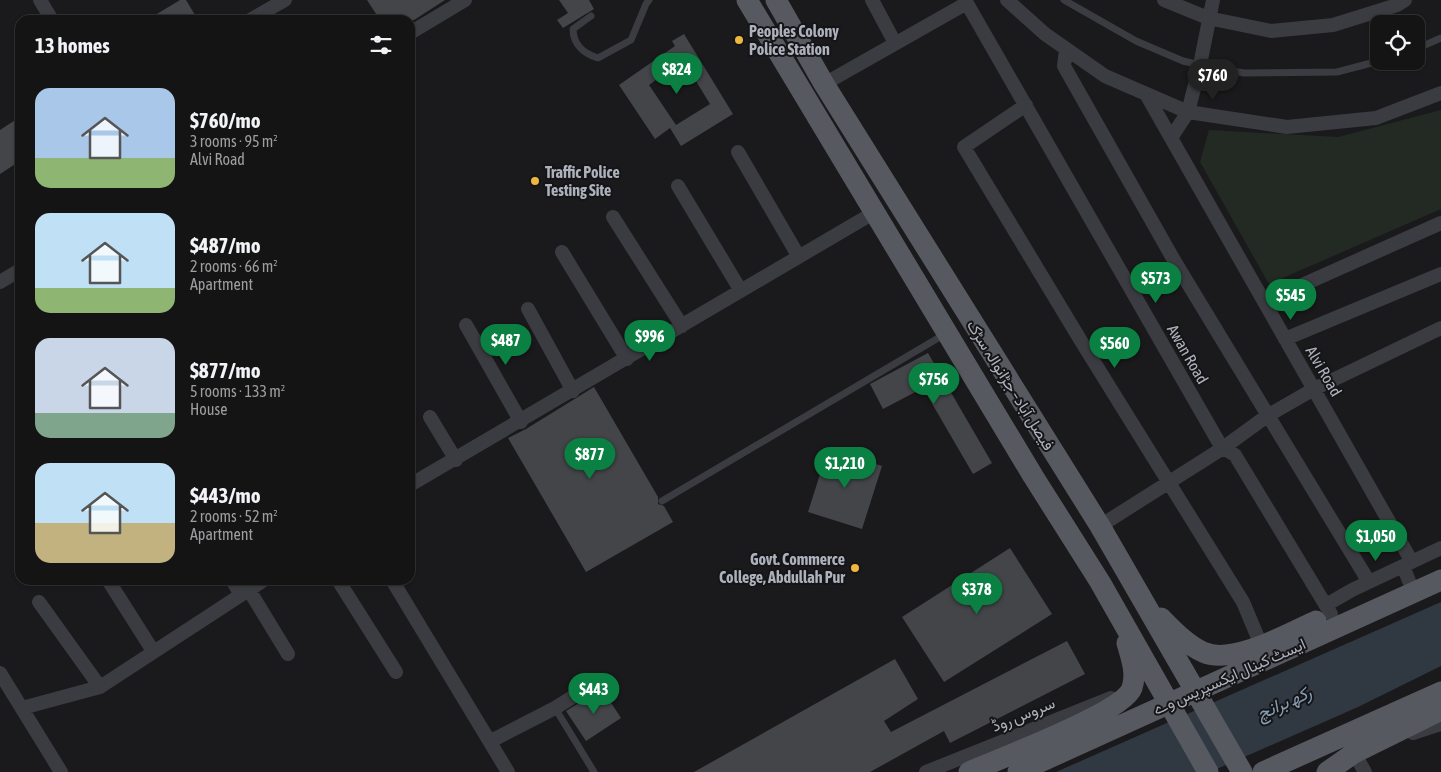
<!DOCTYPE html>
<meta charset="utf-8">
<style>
body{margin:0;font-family:"Asap Condensed",Vazirmatn,sans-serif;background:#1d1d1e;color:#f1f3f6;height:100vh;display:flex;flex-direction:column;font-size:19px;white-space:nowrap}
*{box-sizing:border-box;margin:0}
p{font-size:16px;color:#9d9ea0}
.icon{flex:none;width:28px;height:28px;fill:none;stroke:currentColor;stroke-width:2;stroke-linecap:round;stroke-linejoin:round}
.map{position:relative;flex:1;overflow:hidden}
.drawer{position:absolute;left:15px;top:15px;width:400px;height:570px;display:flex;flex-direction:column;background:#141415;border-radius:15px;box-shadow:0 1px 4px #0004,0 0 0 1px #333334}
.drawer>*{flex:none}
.buttons{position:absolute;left:1370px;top:15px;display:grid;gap:10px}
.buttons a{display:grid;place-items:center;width:55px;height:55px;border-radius:10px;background:#141415;box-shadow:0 1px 4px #0004,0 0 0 1px #333334;font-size:25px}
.price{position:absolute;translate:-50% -42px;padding:0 11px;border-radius:18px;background:#0b8043;color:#fff;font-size:16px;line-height:32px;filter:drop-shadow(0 1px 2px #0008)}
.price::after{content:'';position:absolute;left:50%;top:30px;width:15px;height:11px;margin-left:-8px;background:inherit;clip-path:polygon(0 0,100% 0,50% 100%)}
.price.current{background:#222;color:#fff}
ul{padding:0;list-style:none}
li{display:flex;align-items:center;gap:15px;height:125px;padding:0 20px}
li span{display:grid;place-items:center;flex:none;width:140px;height:100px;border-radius:15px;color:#555}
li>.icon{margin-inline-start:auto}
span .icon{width:60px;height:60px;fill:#fffc;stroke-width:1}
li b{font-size:21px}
h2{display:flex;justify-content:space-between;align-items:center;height:60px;padding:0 20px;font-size:21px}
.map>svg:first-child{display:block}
.green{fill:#222a23}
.water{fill:#303941}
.building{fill:#444549;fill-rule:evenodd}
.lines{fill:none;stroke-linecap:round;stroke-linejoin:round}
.service{stroke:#3b3c41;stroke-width:7}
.minor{stroke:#3b3c41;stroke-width:14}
.primary{stroke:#575960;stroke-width:21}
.poi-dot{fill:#f0b73e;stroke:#151517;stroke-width:2}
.labels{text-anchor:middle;stroke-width:4;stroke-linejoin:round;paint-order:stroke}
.poi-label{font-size:16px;font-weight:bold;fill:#adb1bc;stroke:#151517;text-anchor:start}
.street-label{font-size:16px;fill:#adb1bc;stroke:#151517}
.water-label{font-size:18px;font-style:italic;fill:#859eb5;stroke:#151517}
</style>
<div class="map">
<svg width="1441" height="772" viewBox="0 0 1441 772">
<rect width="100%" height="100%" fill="#1a1a1c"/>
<path class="green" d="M1441,110V209L1269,284L1200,162L1209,130L1338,137Z"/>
<path class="water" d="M1441,602V666L1358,707L1210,772H1056Z"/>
<path class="building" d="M180,0H186L198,20H147Z
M367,0H445L414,20H380Z
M559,0H589L594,9L563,28L557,20L568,13Z
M684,34L733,114L681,146L670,128L655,139L619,85L675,46L672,41ZM683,60L710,104L676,125L649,85Z
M20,117V161L0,174V130Z
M928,353L992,463L973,474L923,388L883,409L870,384Z
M594,387L658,497V504L664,506L673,522L586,572L508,438L526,429Z
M828,449L882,466L862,529L808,512Z
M1010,548L1052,614L944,682L902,617Z
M1067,641L1085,674L950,743L944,731L870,772H694L895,659L918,699L884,721L891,732Z
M602,689L621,718L586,741L566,711Z"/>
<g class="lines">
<path class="service" d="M1064,0L1136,41L1183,61L1200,65L1244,73L1337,72L1379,61
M591,16L573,29C573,45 585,54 598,58L631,40L646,4L649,0
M1416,49L1441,38
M662,501L945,334
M555,708L594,772"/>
<path class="minor" d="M40,0L52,20
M872,0L895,43
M965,0L1218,441L1223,448L1235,455L1331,614
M1007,0L1045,34L1105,76L1188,112L1287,127L1376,118L1441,93
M1164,0L1208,18L1271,31L1333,25L1397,5L1405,0
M250,20L285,0
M410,33L465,0
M1066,49L1064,66L1175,262L1369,582
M824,84L967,3
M1146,94L1412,562
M1026,105L964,147L1081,341L1243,602L1261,645
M1171,138L1188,112L1200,65L1213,0
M738,152L799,257
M678,186L741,291
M613,217L682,326
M562,252L627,359
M0,282L20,270
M1264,302L1441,223
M528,309L573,391
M466,325L521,422
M1285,339L1441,274
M430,417L456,460
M410,485L875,212
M1100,526L1223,448L1267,416L1314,389L1441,328
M1403,566L1409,581
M108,580L153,651
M232,580L241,595
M338,580L396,672
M392,580L508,772
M249,590L288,654
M39,602L100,687
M1326,605L1352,590L1441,548
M0,673L61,772
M22,708L100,687L264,580
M1413,733L1441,724
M491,741L555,708L600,680
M1362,751L1354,753L1365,772
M926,772L1111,698"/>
<path class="primary" d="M747,0L1033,476L1100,582L1208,772
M776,0L824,84L1100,526L1242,772
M1161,618C1173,630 1187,645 1203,652C1232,666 1289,633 1316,621
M969,772C998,759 1123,713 1132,688C1137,673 1131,657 1127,643
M1018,772L1441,580
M1263,772L1441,692
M1327,772L1354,753L1441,710"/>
</g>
<g class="poi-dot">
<circle cx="739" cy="40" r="5"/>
<circle cx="535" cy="181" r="5"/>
<circle cx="855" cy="568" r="5"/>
</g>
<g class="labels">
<g class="poi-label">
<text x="749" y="37">Peoples Colony<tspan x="749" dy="18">Police Station</tspan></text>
<text x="545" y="178">Traffic Police<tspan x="545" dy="18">Testing Site</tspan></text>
<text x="845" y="565" text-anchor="end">Govt. Commerce<tspan x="845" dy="18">College, Abdullah Pur</tspan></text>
</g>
<g class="street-label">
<text transform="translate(1188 354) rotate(60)" y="6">Awan Road</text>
<text transform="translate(1324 371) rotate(60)" y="6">Alvi Road</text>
<text transform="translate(1011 385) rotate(58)" y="6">فیصل آباد– جڑانوالہ سڑک</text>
<text transform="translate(1229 676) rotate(-24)" y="6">ایسٹ کینال ایکسپریس وے</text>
<text transform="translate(1023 714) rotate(-22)" y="6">سروس روڈ</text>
</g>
<g class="water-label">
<text transform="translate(1284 703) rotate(-24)" y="6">رکھ برانچ</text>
</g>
</g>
</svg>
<div class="buttons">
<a><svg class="icon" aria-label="locate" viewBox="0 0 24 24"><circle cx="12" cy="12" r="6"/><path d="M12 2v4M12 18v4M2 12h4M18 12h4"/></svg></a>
</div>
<b class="price" style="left:677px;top:95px">$824</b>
<b class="price current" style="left:1213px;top:101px">$760</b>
<b class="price" style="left:1156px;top:304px">$573</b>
<b class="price" style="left:1291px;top:321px">$545</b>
<b class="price" style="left:650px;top:362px">$996</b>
<b class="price" style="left:506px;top:366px">$487</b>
<b class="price" style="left:1115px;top:369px">$560</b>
<b class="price" style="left:934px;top:405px">$756</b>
<b class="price" style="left:590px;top:480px">$877</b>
<b class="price" style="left:845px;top:489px">$1,210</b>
<b class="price" style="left:1376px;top:562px">$1,050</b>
<b class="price" style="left:977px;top:615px">$378</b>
<b class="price" style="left:594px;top:715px">$443</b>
<section class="drawer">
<h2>13 homes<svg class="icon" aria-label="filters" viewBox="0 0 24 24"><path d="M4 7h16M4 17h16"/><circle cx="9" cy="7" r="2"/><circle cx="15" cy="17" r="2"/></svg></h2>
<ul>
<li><span style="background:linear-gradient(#a9c7e8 70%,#8fb573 0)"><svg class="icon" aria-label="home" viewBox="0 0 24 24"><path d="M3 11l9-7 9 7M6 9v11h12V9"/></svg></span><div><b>$760/mo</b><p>3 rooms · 95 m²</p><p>Alvi Road</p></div></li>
<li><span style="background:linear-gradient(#bfe0f5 75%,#8fb573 0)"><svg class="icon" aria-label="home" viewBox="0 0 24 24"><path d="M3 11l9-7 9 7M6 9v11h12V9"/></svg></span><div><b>$487/mo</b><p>2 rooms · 66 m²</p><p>Apartment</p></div></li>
<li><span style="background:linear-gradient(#c9d6e8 75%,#7fa58c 0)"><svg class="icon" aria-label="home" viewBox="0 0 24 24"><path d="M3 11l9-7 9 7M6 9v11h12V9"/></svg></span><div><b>$877/mo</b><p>5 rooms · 133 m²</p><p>House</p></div></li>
<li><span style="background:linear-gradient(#bfe0f5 60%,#c2b280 0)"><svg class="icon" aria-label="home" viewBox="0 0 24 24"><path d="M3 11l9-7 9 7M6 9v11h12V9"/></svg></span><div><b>$443/mo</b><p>2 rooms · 52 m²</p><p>Apartment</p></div></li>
</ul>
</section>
</div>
